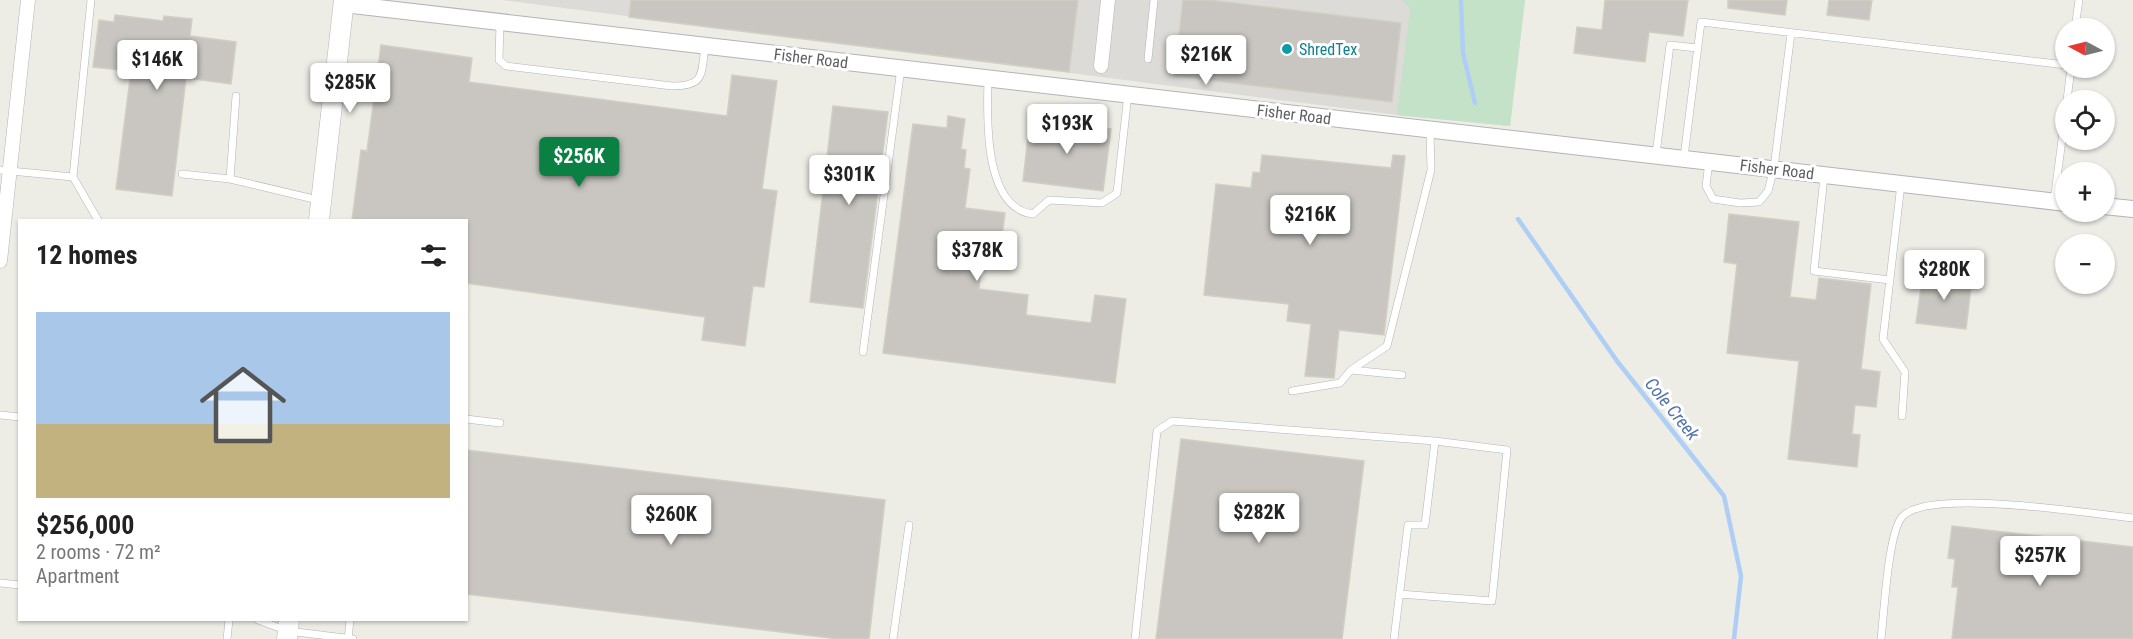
<!DOCTYPE html>
<meta charset="utf-8">
<style>
body{margin:0;font-family:"Roboto Condensed",sans-serif;background:#f2f2f2;color:#222;height:100vh;display:flex;flex-direction:column;font-size:22px;white-space:nowrap}
*{box-sizing:border-box;margin:0}
p{font-size:20px;color:#767676}
.icon{flex:none;width:33px;height:33px;fill:none;stroke:currentColor;stroke-width:2;stroke-linecap:round;stroke-linejoin:round}
.map{position:relative;flex:1;overflow:hidden}
.drawer{position:absolute;left:18px;top:219px;width:450px;height:402px;display:flex;flex-direction:column;background:#fff;border-radius:0px;box-shadow:0 2px 4px #0004}
.drawer>*{flex:none}
.needle{width:39px;rotate:277deg}
.buttons{position:absolute;left:2055px;top:18px;display:grid;gap:12px}
.buttons a{display:grid;place-items:center;width:60px;height:60px;border-radius:50%;background:#fff;box-shadow:0 2px 4px #0004;font-size:30px}
.price{position:absolute;translate:-50% -51px;padding:0 14px;border-radius:6px;background:#fff;color:#222;font-size:20px;line-height:39px;filter:drop-shadow(0 2px 3px #0008)}
.price::after{content:'';position:absolute;left:50%;top:36px;width:18px;height:14px;margin-left:-9px;background:inherit;clip-path:polygon(0 0,100% 0,50% 100%)}
.price.current{background:#0b8043;color:#fff}
ul{padding:0;list-style:none}
li{display:grid;align-content:center;gap:12px;height:318px;padding:0 18px}
li span{display:grid;place-items:center;height:186px;border-radius:0px;color:#555}
li>.icon{margin-inline-start:auto}
span .icon{width:108px;height:108px;fill:#fffc;stroke-width:1}
li b{font-size:26px}
h2{display:flex;justify-content:space-between;align-items:center;height:72px;padding:0 18px;font-size:26px}
.map>svg:first-child{display:block}
.industrial{fill:#dcdbd7}
.green{fill:#c4e2c8}
.lines{fill:none;stroke-linecap:round;stroke-linejoin:round}
.stream{stroke:#aecef5;stroke-width:4.5}
.building{fill:#c9c6c1;stroke:#d1cfc4;stroke-width:1.5}
.service-casing{stroke:#b2b4b8;stroke-width:8}
.minor-casing{stroke:#b2b4b8;stroke-width:15}
.tertiary-casing{stroke:#b2b4b8;stroke-width:18}
.secondary-casing{stroke:#b4b6ba;stroke-width:21}
.service{stroke:#fff;stroke-width:7}
.minor{stroke:#fff;stroke-width:14}
.tertiary{stroke:#fff;stroke-width:16}
.secondary{stroke:#fff;stroke-width:20}
.culture-dot{fill:#0f9aa8;stroke:#fff;stroke-width:2}
.labels{text-anchor:middle;stroke-width:6;stroke-linejoin:round;paint-order:stroke}
.culture-label{font-size:16px;fill:#0d838f;stroke:#fff;text-anchor:start}
.street-label{font-size:16px;fill:#5d5f63;stroke:#fff}
.water-label{font-size:18px;font-style:italic;fill:#5073ad;stroke:#fff}
</style>
<div class="map">
<svg width="2133" height="639" viewBox="0 0 2133 639">
<rect width="100%" height="100%" fill="#edece5"/>
<path class="industrial" d="M502,0H1525L1510,126L1397,115Z"/>
<path class="green" d="M1402,0H1525L1510,126L1397,115L1410,8Z"/>
<g class="lines">
<path class="stream" d="M1461,0L1463,53L1475,103
M1518,219L1617,361L1724,496L1741,576L1734,639"/>
</g>
<path class="building" d="M631,0H1078L1069,72L629,17Z
M1183,0H1209L1401,23L1392,102L1174,76Z
M1605,0H1688L1683,36L1649,32L1645,62L1574,53L1577,27L1602,30Z
M1728,0H1787L1785,15L1728,8Z
M1829,0H1872L1869,20L1827,15Z
M115,15L163,21L164,16L192,19L190,36L236,42L231,84L186,78L172,196L116,189L131,71L93,67L99,20L114,22Z
M381,45L472,58L469,82L727,116L732,75L777,81L762,189L777,191L764,287L753,286L745,346L702,340L705,317L466,283V220H352L361,150L367,151Z
M833,106L888,112L863,308L810,302Z
M948,116L965,119L961,149L966,150L964,168L970,169L965,208L1005,213L999,260L982,258L979,289L1028,295L1026,315L1091,323L1095,295L1126,299L1115,383L883,353L913,124L947,128Z
M1030,119L1111,129L1103,191L1023,181Z
M1262,155L1391,168L1393,155L1405,156L1384,335L1339,330L1334,378L1305,376L1311,324L1287,321L1289,304L1204,295L1216,184L1251,188L1253,172L1260,173Z
M1729,214L1799,222L1790,297L1816,300L1819,278L1871,284L1861,369L1880,372L1876,407L1855,405L1852,434L1860,435L1857,467L1788,459L1799,361L1727,353L1737,264L1724,262Z
M1923,273L1972,279L1966,329L1916,323Z
M1181,439L1364,461L1342,639H1156Z
M466,450L885,500L869,639H839L466,594Z
M1952,526L2133,547V639H1952L1958,587H1952L1955,559L1948,558Z"/>
<g class="lines">
<defs>
<path id="service" d="M91,0L73,177L98,220
M500,22L499,60L506,66L672,86C705,86 701,75 705,46
M2075,28L2079,0
M1148,59L1154,0
M988,79C987,116 983,208 1033,214L1049,200L1102,203L1117,193L1128,94
M2067,100L2071,68
M1656,154L1670,45L1697,48
M1684,157L1701,22L2066,65
M1709,162L1706,186L1713,199L1740,203L1759,202L1768,191L1774,168L1791,33
M0,170L73,177
M182,174L230,179L318,200
M1824,177L1814,271L1890,280
M230,179L236,96
M1901,184L1883,339L1905,372L1902,416
M2054,201L2066,109
M863,352L901,68
M1351,370L1387,346L1431,170L1430,131
M1292,391L1340,383L1351,370L1402,375
M0,415L20,417
M466,419L500,423
M0,583L20,585
M258,620L288,631L353,639
M227,639L229,620
M348,639L350,620
M893,639L909,525
M1135,639L1157,431L1172,421L1435,441
M1394,639L1408,525H1425L1435,441L1507,450L1492,601L1399,594
M1881,639C1884,614 1888,533 1902,517C1928,487 2091,514 2133,518"/>
<path id="minor" d="M1101,66L1108,0
M0,261L28,0"/>
<path id="tertiary" d="M344,4L2066,203
M2104,206L2133,209"/>
<path id="secondary" d="M319,220L344,0
M287,639L289,620"/>
</defs>
<use href="#service" class="service-casing"/>
<use href="#minor" class="minor-casing"/>
<use href="#tertiary" class="tertiary-casing"/>
<use href="#secondary" class="secondary-casing"/>
<use href="#service" class="service"/>
<use href="#minor" class="minor"/>
<use href="#tertiary" class="tertiary"/>
<use href="#secondary" class="secondary"/>
</g>
<circle class="culture-dot" cx="1287" cy="49" r="6"/>
<g class="labels">
<g class="culture-label">
<text x="1299" y="55">ShredTex</text>
</g>
<g class="street-label">
<text transform="translate(811 58) rotate(7)" y="6">Fisher Road</text>
<text transform="translate(1294 114) rotate(7)" y="6">Fisher Road</text>
<text transform="translate(1777 169) rotate(7)" y="6">Fisher Road</text>
</g>
<g class="water-label">
<text transform="translate(1672 409) rotate(51)" y="6">Cole Creek</text>
</g>
</g>
</svg>
<div class="buttons">
<a><svg class="needle" viewBox="-14 -14 28 28"><path d="M0-13l5 13h-10z" fill="#e53935"/><path d="M0 13l5-13h-10z" fill="#767676"/></svg></a>
<a><svg class="icon" aria-label="locate" viewBox="0 0 24 24"><circle cx="12" cy="12" r="6"/><path d="M12 2v4M12 18v4M2 12h4M18 12h4"/></svg></a>
<a>+</a>
<a>−</a>
</div>
<b class="price" style="left:1206px;top:86px">$216K</b>
<b class="price" style="left:157px;top:91px">$146K</b>
<b class="price" style="left:350px;top:114px">$285K</b>
<b class="price" style="left:1067px;top:155px">$193K</b>
<b class="price current" style="left:579px;top:188px">$256K</b>
<b class="price" style="left:849px;top:206px">$301K</b>
<b class="price" style="left:1310px;top:246px">$216K</b>
<b class="price" style="left:977px;top:282px">$378K</b>
<b class="price" style="left:1944px;top:301px">$280K</b>
<b class="price" style="left:1259px;top:544px">$282K</b>
<b class="price" style="left:671px;top:546px">$260K</b>
<b class="price" style="left:2040px;top:587px">$257K</b>
<section class="drawer">
<h2>12 homes<svg class="icon" aria-label="filters" viewBox="0 0 24 24"><path d="M4 7h16M4 17h16"/><circle cx="9" cy="7" r="2"/><circle cx="15" cy="17" r="2"/></svg></h2>
<ul>
<li><span style="background:linear-gradient(#a9c7e8 60%,#c2b280 0)"><svg class="icon" aria-label="home" viewBox="0 0 24 24"><path d="M3 11l9-7 9 7M6 9v11h12V9"/></svg></span><div><b>$256,000</b><p>2 rooms · 72 m²</p><p>Apartment</p></div></li>
</ul>
</section>
</div>
